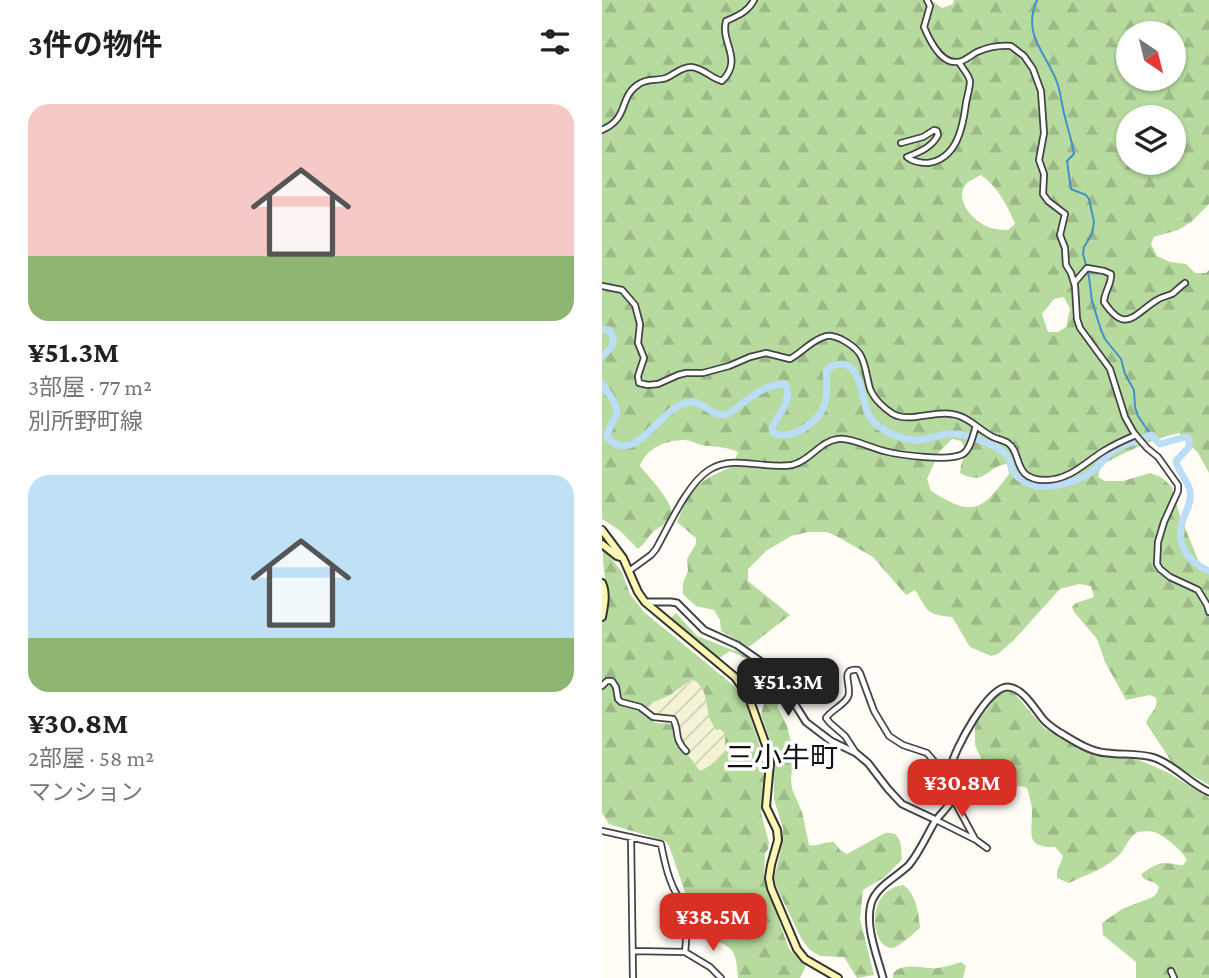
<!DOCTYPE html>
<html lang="ja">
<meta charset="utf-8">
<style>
body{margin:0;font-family:"Crimson Pro","Noto Sans JP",serif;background:#f2f2f2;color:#222;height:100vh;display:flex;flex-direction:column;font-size:26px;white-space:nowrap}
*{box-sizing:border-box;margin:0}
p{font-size:23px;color:#767676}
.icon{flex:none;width:38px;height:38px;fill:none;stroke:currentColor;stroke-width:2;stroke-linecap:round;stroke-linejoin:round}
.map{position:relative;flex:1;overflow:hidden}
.sheet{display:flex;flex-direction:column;background:#fff;width:602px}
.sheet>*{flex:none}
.needle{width:46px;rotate:145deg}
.fabs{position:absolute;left:514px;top:21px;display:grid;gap:14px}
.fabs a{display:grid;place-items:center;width:70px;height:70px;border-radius:50%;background:#fff;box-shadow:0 2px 5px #0004;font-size:35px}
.price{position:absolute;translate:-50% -60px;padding:0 16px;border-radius:14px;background:#d93025;color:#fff;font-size:23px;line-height:46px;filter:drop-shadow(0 2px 4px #0008)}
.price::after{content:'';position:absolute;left:50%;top:42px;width:21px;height:16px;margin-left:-10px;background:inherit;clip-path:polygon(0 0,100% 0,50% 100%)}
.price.on{background:#222;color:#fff}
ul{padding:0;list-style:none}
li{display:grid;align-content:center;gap:14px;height:371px;padding:0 28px}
li span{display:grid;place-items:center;height:217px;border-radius:21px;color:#555}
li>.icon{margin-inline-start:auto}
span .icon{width:126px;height:126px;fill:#fffc;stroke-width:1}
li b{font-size:30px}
h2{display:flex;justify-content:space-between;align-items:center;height:84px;padding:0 28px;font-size:30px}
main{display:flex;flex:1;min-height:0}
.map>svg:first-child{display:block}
.farmland{fill:url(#farmland-furrows)}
.forest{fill:url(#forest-firs);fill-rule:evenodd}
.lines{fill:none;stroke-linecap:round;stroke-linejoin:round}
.stream{stroke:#4391ca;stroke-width:2}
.river{stroke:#bbddf5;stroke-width:7}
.minor-casing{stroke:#444;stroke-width:8}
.tertiary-casing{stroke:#444;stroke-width:9}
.secondary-casing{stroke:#333;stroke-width:10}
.minor{stroke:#fff;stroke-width:4.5}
.tertiary{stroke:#fff;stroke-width:5}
.secondary{stroke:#fdf7b2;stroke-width:6}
.labels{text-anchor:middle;stroke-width:7;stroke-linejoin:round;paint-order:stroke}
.quarter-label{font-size:28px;fill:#111;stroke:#fff}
</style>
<main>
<section class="sheet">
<h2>3件の物件<svg class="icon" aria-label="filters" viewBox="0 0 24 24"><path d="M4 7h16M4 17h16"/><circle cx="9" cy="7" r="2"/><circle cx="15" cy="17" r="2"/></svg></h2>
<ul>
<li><span style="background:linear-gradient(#f6c9c9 70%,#8fb573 0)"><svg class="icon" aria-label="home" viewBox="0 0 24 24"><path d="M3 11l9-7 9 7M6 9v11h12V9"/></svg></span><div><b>¥51.3M</b><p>3部屋 · 77 m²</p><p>別所野町線</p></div></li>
<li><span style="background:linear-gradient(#bfe0f5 75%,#8fb573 0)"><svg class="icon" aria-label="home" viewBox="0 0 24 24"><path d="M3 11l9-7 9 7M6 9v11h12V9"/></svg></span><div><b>¥30.8M</b><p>2部屋 · 58 m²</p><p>マンション</p></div></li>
</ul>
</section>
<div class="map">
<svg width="607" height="978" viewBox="0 0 607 978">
<defs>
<pattern id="farmland-furrows" width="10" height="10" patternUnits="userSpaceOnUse" patternTransform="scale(1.75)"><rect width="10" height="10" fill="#f5f3d5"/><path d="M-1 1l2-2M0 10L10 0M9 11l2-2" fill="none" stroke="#d1cfb6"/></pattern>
<pattern id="forest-firs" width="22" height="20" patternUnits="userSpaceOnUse" patternTransform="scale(1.75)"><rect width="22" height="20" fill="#b7da9e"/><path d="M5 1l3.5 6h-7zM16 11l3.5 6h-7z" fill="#9cba87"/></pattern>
</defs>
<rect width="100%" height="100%" fill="#fffdf5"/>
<path class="farmland" d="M92,679L99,685L103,693L108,719L114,729H118L122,733L124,750L114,762L98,771L78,744L67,723L58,725L52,723L47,716L44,708L47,704L68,695L89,680Z"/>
<path class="forest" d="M0,0H329L340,8L351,4L352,0H607V204L589,222L576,230L552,237L549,244L555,256L568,262L584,264L593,273H604L607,270V473L596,453L577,433C550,439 524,452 499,465L496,477L503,481H521L548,473L559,477L570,487L577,513L599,567L607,574V785L577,768L569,761L544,723C547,713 557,709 554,698L548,695L524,700L503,662L495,639L472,612L470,607L474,603L492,597L489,586L477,584L458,589L411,641L396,654L389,656L368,647L350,617C323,614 327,612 313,590L304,595L271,557L236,537L225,532H206L189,536L164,551L146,569V581L188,615L147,647L119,631L118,620L112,610L94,606L81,594V583L86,571L85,559L94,544V538L75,522C79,513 82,503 88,495C97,480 116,473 131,466L136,452C123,446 112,447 99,445C93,443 88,440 83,440C64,440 44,448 38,466C46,476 75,505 69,518C66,525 56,526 51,532C45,538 43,544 36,549L17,530L0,519ZM527,33H572V79H527ZM527,117H572V163H527ZM379,175C395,186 406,206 413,224L406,230C400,230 394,229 389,228C373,223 351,201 364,184C367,181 375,177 379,175ZM462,297L468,309L464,327L456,332H446L440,314L452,299ZM350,439L359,441L364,450L359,465L358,473C384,487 384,466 405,464L407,474C379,512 371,517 329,491L325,479L337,452Z
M1,548L20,572L28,594L42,612L137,690L143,700L161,756L162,782L159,813L167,843L166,849L163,854L162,878L187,949L204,966L198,978H136C134,947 131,948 104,936C98,934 94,933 91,927C97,917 101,909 91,900C88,897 85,896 83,892L67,846L63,841L7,824L0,813V593L5,591C3,576 0,563 1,548ZM89,680H92C106,689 103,704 108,719C108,720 113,728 114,730L118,729L122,733L124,750L114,762L98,771L78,744L70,725C56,720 50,730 44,708L47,704L68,695Z
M74,613L95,636L144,655L164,672L183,698L175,706L185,726L192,754L189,778L190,789L200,812L207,845C216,847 222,841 232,842L239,851L245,854L283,833C300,831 299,846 300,859L283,877L261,890L258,919L272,975L255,978L242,957L218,956L208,950L200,940L175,888L172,878L178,854L181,829L172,799L171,749L159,714L164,697L163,685L143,658L128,651L116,659L68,619Z
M407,691L413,694L442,728L487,753L537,760L565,772L607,798V978H534V962L501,935L500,923L520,909L551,897L555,893L557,887L553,883L542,879L539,874C546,870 554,863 562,863C569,863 574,865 581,865L585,860C582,852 562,835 552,832C549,831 540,831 536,832C528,835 524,847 519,853C506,868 484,875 467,883L455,878V872L461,856L453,847C423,848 430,834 430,812C430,804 427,796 425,788L419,786L407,788L401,785L381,763L373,745V727L375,722L397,694Z
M301,885C314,893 317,914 318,928C312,933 297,947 290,948C269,948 262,891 301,885Z
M359,962L364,966L361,978H291V973C304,961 321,970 336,968C344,967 352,964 359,962Z"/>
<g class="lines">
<path class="stream" d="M435,0C419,36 446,54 456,85C459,95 460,107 463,117C466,130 470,141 472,154L465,161L469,189L484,195L487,199L492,222L490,234L482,247L481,254L484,265
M486,270L490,301L499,330L503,339L519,359L523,374L532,390L533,407L536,416L549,435"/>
<path class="river" d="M0,329L7,330C16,344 10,347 0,356
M0,384C6,393 17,404 14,415C11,423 6,428 5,437C29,466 55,417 76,406C101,392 106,420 126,414C142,403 162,383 183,384C192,400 176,414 170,428L171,433C174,434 178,435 182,435C197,435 218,419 222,406C226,395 225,382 224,371C228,367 232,364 238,364C261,363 259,402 267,416C272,425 283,431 292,435C299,438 311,441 318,440C337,437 345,430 365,436C376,439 403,448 407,459C410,467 409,471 416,477C434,494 472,485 491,471C499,465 504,455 514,449C525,443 537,441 549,435L558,444L583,437L587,439V447L574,461C576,472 586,480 588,491C590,501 585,509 582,517C572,542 584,561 607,571"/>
<defs>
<path id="minor" d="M325,0L328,6L322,27C327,39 339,64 355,62C362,62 369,55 375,52C386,47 397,45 409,46L422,56L431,69L439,91L442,133L437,160L442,174L441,194L446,201L463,214L458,235L463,248L464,265L469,273L473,286L475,319L478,328L508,369L523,417L532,433L545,448L556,457L576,485V491L562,522L556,542L555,564L558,569L568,577L596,590L605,605L607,612
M0,130C28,118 16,97 37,84C45,78 55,81 64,78C73,74 79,67 89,67C102,68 108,78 120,81C142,59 118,43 124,21C135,16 146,12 152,0
M299,143L321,137L332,130L335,131L336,135C330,147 318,152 305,157C311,162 318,163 326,163C355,159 361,127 364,103C365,97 368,88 368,81C367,75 360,68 357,62
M473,282L485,268L502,271L509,274C510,284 502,292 502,302C524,335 532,314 555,300C559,297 565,296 570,294C574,291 579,286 583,283
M0,286L20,290L33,305L38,324L36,343L42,358L36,376L37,383L46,385L56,384L76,375L84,373H101L127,366L148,357L164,353L188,359C199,353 207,343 219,338C226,334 232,336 239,339C258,349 261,356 265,376C266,381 267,387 269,391C273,400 283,409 291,414C311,425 340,404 364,419C373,424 381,432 391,437C395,439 402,440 406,443C421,453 409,480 444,480C467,480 483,463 500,452C511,445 522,440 534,435
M27,571L49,555L54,549C67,526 85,484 107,470C132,454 163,470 190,465C208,461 218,441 236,439C248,437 269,448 282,451C297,455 348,462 361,454C369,449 371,434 374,426
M0,686L5,681H10L14,687L16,699L19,702L38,707L51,717L71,719C78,731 71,738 84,751
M254,753L243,736L228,723L224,718C229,710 241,706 246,697C251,687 236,668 256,670L258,673L272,711L287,736L301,745L325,753L348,780
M352,796L354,804L373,839
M334,820L374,840L385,848
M0,831L59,844C63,865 69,893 85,908C84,923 85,937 83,952
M29,837L31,978
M31,951L83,952L108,967L119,978
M569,971L572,978"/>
<path id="tertiary" d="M43,602H69L75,603L102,630L135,645L161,663L175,676L204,722L229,741L254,753L266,763L286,789L300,804L334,820
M281,978C275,955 263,927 269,904C274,886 295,877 307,865C317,853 324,837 332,823C339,812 350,806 352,792C349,783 347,776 349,766C353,749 386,686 406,687C421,688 432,708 441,719C445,724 451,728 457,732C472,741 488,752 505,753C521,755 538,753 553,758C573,765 588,784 607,792"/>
<path id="secondary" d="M0,530L21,558L36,592L43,602L133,677L146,695L166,751L168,763L164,807L175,830L176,840L169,865L167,878L169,888L195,949L203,959L236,978
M0,544L15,556L21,558
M0,583C5,594 2,606 0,617"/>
</defs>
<use href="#minor" class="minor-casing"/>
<use href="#tertiary" class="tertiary-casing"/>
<use href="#secondary" class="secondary-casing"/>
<use href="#minor" class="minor"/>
<use href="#tertiary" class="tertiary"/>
<use href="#secondary" class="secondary"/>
</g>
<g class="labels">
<g class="quarter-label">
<text x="180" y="767">三小牛町</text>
</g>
</g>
</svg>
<div class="fabs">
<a><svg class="needle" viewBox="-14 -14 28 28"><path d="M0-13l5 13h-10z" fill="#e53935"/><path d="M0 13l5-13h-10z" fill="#767676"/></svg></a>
<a><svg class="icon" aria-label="layers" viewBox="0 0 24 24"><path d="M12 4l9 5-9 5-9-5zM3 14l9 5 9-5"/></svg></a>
</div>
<b class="price on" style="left:186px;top:718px">¥51.3M</b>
<b class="price" style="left:360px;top:819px">¥30.8M</b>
<b class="price" style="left:111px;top:953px">¥38.5M</b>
</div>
</main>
